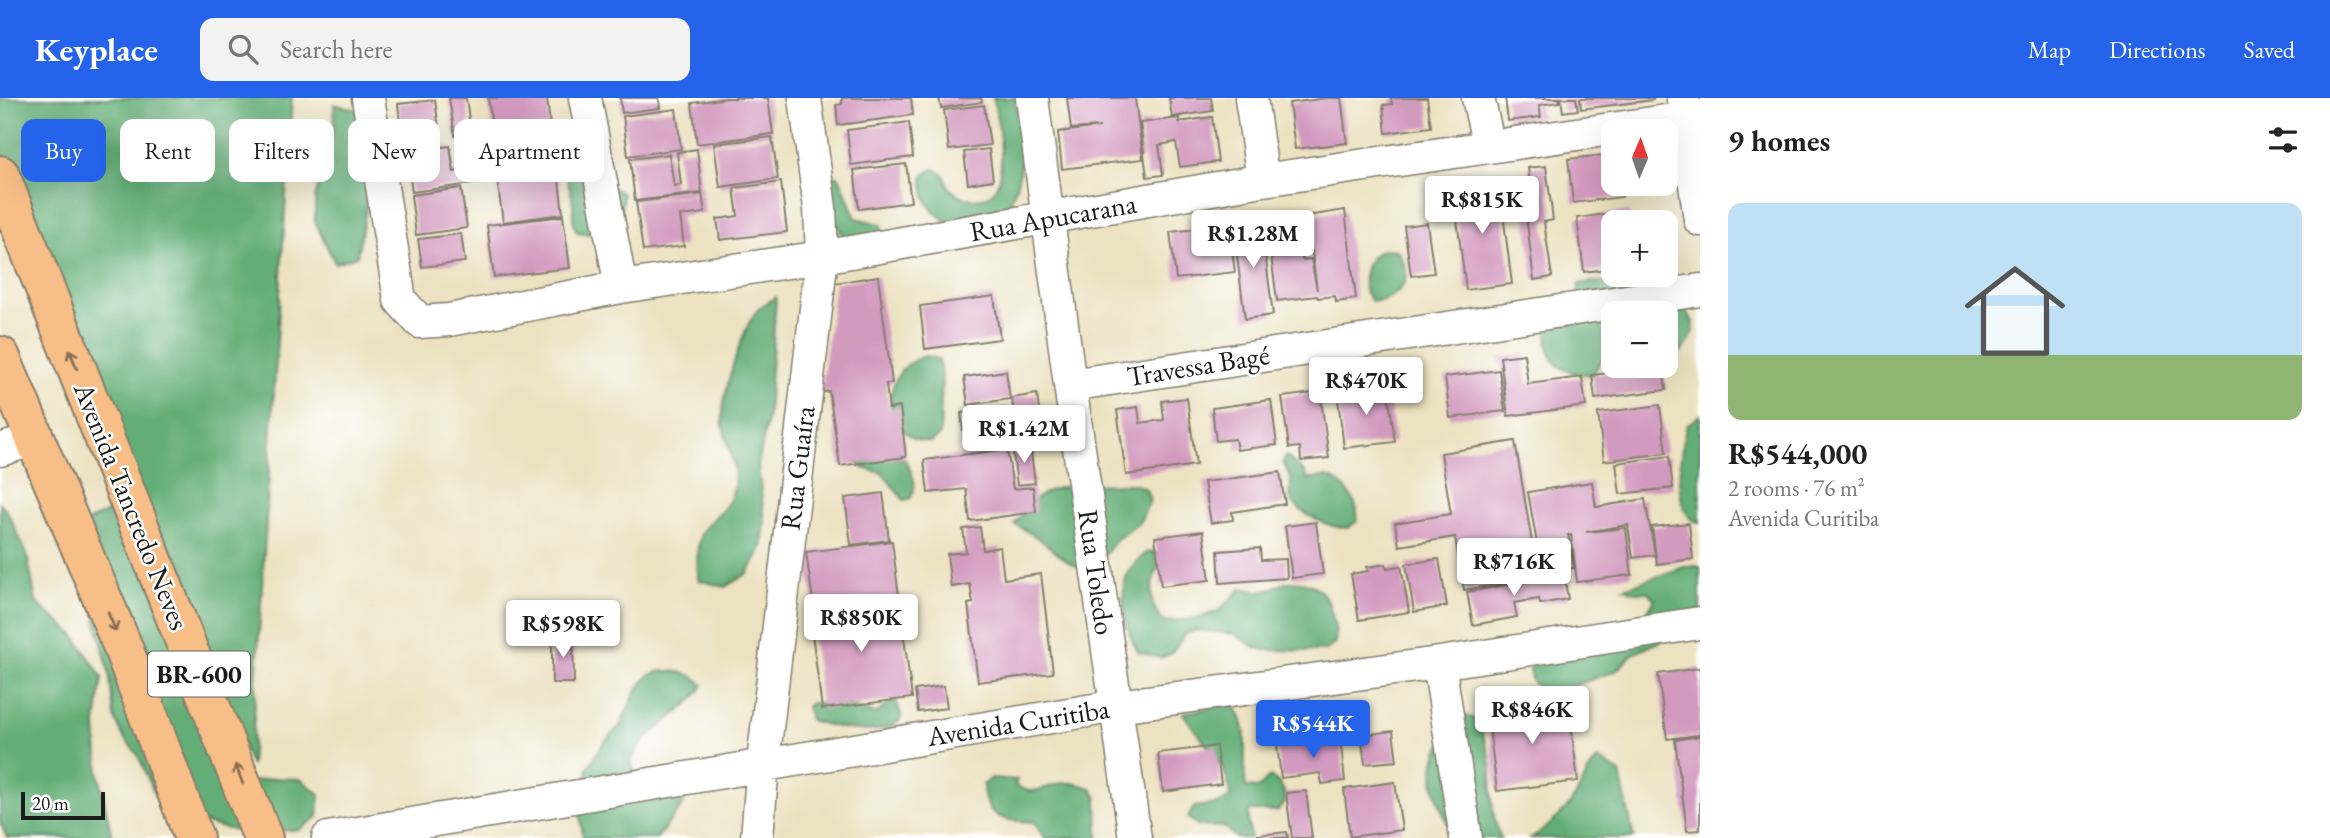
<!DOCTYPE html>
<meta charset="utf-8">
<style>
body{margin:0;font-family:"EB Garamond",serif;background:#f2f2f2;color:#222;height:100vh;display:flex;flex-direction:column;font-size:26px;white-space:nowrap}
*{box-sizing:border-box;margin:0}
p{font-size:23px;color:#767676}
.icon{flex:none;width:38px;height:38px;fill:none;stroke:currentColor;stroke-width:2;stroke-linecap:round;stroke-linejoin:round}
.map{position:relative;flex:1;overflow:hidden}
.side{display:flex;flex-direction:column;background:#fff;width:630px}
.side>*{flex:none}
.guide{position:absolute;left:21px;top:21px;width:665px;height:63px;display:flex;gap:14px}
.needle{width:46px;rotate:2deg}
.buttons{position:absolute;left:1601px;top:21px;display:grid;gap:14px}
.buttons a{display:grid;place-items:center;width:77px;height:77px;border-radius:14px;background:#fff;box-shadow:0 7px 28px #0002;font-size:35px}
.scale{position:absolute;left:21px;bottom:18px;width:84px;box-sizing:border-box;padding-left:7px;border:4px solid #1c1c1c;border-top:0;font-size:19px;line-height:24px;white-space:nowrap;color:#1c1c1c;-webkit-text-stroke:5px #fff;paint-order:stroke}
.price{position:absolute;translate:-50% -60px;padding:0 16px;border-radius:7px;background:#fff;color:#222;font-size:23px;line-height:46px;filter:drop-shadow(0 2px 4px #0008)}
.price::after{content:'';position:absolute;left:50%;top:42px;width:21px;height:16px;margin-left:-10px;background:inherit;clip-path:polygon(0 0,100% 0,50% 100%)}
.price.active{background:#2563eb;color:#fff}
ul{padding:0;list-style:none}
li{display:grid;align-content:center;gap:14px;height:371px;padding:0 28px}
li span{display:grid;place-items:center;height:217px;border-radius:14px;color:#555}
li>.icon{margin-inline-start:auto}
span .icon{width:126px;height:126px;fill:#fffc;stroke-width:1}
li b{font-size:30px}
h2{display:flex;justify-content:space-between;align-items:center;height:84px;padding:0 28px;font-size:30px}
.pill{padding:0 24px;border-radius:14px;background:#fff;box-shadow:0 7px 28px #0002;font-size:24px;line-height:63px}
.pill.active{background:#2563eb;color:#fff}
header{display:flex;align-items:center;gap:42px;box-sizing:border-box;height:98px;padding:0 35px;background:#2563eb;color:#fff}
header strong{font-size:33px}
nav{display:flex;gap:38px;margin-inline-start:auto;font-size:24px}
.search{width:490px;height:63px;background:#f2f2f2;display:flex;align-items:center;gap:18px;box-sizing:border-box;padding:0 24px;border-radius:14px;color:#767676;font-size:26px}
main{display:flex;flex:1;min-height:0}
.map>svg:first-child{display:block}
.forest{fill:#64ae76;stroke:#406549;stroke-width:2}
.building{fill:#d39abf}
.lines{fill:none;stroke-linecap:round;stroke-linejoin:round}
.minor-casing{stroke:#847f6e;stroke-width:35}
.major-casing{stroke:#847f6e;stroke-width:42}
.minor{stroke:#fff;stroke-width:32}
.major{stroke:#f7be88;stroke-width:38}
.oneway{stroke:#8a6d52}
.labels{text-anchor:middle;stroke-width:5;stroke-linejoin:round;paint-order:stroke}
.shield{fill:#fff;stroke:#606060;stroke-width:2}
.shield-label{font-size:26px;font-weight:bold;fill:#1c1c1c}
.street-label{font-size:28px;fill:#1c1c1c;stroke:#fff}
</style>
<header>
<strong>Keyplace</strong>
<div class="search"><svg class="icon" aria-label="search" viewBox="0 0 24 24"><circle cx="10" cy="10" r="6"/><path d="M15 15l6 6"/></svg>Search here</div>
<nav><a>Map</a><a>Directions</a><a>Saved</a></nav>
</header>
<main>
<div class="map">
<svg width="1700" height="740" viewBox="0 0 1700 740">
<rect width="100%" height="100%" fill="#fff"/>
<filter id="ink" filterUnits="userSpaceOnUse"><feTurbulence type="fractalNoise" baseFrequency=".0143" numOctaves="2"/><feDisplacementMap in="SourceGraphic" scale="14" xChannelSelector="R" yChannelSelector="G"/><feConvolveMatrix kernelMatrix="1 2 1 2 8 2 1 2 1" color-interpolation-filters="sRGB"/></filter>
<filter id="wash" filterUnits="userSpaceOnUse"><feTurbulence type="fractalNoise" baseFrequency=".00686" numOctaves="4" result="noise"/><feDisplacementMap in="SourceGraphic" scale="28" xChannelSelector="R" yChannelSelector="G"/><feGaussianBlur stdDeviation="1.57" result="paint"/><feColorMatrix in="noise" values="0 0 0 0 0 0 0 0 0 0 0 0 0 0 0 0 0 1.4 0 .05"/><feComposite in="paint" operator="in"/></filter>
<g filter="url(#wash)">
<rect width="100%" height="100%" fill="#ece2c1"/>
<path class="forest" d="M0,0H292L251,668L25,120L0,53Z
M993,0H1015C1020,33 1026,66 1013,97C1010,105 1009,111 1002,116C991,124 968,125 954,128C931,114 922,106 923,77L934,71L944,77C945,80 946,84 948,87C958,104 990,107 997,87C1006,63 998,24 993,0Z
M334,6L358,12L370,90L357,158L335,165L315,124V100L334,29Z
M566,44L579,57L586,68L623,97L621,116L602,138L577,134C571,125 574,116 573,106C571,84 557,66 566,44Z
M826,78H838C847,91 848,106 856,120L881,126L884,137L849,141L840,133L835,121Z
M1384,151L1397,152C1400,158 1405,165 1406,173C1408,191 1388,204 1372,203C1356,189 1365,157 1384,151Z
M1591,184H1605L1673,210L1685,212C1700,229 1694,238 1681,254L1666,250V215H1614L1613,244H1610L1605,257L1592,277C1585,276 1575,276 1568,273C1551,267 1546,249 1548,233L1559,226L1573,227L1583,220L1578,197L1579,186Z
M776,199L768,317L758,368L765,425L762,450L748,475L725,489L698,482C698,468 695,447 702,434C710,420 727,413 732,396C740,372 728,352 723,328C719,305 741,235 755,215C760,208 769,204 776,199Z
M926,258L938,261L942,274L940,337L931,344C923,343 915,342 909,337C878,316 889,266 926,258Z
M1700,317V425C1670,419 1680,349 1687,327Z
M887,357L905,362C912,375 919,387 910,401L904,402L882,375L863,370L856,365Z
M1286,358L1305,375L1308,382C1313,381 1319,379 1325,379C1344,381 1360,406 1357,423L1348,430C1329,430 1299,416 1290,400L1291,381L1283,364Z
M1120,386H1135L1146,391L1150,403L1139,425L1117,441L1093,471C1066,470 1060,455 1039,441C1031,435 1022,431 1014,426C1022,418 1029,407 1037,400C1059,383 1094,388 1120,386Z
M0,405L8,415L27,456L36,504L74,537L102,579L96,627L99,676L112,740H7L0,724Z
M115,411L250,684L274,680L300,681L320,696L318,719L299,732L273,733L227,731L174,716L156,700L138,657L124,640L114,619L109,574L74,434L94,420Z
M1149,453L1161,457C1154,485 1142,499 1164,524L1191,521L1217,514L1242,490C1250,492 1256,494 1264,493C1273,491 1281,485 1290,484C1311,481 1326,493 1331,513C1334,525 1337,532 1335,545L1325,553L1265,552L1255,549L1234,536L1197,532L1185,536L1171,556L1160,560L1138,554C1126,533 1117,495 1129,473C1134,465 1142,459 1149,453Z
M1696,468L1700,469V516L1668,540L1633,556L1616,573L1567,590L1539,591L1531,582L1530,570L1538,560L1641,521L1655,502L1648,494H1634L1624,490L1684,469Z
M661,573C678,573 692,574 703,587C688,616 641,632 631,665L637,679L688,694L684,705L657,740H583L580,716L588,669L602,647L620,628L635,595L649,577Z
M895,602L902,619C888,643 832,629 810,622L807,609L811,605H838L875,616Z
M1233,606C1253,631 1241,660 1246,689L1259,690L1269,679C1281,685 1286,691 1285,705L1277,713H1249L1248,725L1251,740H1236L1224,729L1199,728L1188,720L1194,709L1218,706L1230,699C1230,665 1199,642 1183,615Z
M1461,617L1473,620C1482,634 1490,651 1491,668C1492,691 1490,718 1501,740H1453C1447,723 1438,705 1434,687C1429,661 1446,636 1461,617Z
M1598,661L1620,675L1634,740H1531C1549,729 1568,712 1578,694C1585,681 1588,671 1598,661Z
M992,680L1017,682L1015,687C1036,700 1042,688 1063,685C1073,684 1082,687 1091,690L1097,700L1098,740H1044L1034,724C1004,723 984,721 983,687Z"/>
<g id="blocks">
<path class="building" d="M449,0H466L471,36L455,38Z
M488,0H547L550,28L493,36Z
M620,0H659L660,10L622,15Z
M726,0H768L773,36L697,46L692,5Z
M842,0H911L913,17L838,27L836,7L842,6Z
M939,0H981L982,4L941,10Z
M1067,0H1135L1143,61L1062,71L1058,34L1100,29L1071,31Z
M1169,0H1211L1213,13L1172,19Z
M1328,0H1341L1347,45L1295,51L1289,5Z
M1391,0H1427L1431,29L1386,35L1383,7L1392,6Z
M1505,0H1559L1560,4L1539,7L1541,19L1508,23Z
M1561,0H1576L1578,12L1563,14Z
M1580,0H1653V2L1581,11Z
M435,2L441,44L403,50L398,6Z
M984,7L990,47L949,52L944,12Z
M676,11L681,51L628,58L623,18Z
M1212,19L1218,64L1180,69L1176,44L1159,47L1163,77L1147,79L1140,25L1179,20V24Z
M909,24L913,59L851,67L847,32Z
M546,33L552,72L523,76L517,36Z
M772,39L778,81L720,89L714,46Z
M474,41L480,85L412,94L406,53L450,48L454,74L463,72L459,43Z
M697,51L702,95L635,103L630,61L669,56L674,88L681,87L677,54Z
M989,51L993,82L968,86L964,54Z
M1614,56V86H1620L1622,99L1573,105L1568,61Z
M906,66L911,104L859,111L854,72Z
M1546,68L1553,122L1544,124L1552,179L1534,182L1526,117L1534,116L1528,70Z
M558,74L563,116L503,124L497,81Z
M781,84L787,134L720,142L717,121L738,118L734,90Z
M1499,84L1512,186L1466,192L1453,90Z
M461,90L467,130L416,137L411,97Z
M702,96L705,115L680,118L684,148L643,153L636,104Z
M1345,112L1356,201L1336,204L1335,198L1318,200L1317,198L1277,203L1269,142L1299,138L1302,162L1311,161L1317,192L1307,118Z
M1629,113L1630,124H1614V170L1584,174L1577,120Z
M563,118L570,170L494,179L487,127Z
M1261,123L1273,217L1245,221L1233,126Z
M1427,125L1434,175L1411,178L1404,128Z
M1229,127L1235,174L1176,181L1170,134Z
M461,136L465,164L422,169L418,141Z
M878,178L892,285L886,286L889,311L900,309L906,359L840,368L829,293L821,295L835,185Z
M994,198L1000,241L925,251L920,208Z
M1524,256L1528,286L1582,279L1586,308L1508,318L1500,259Z
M1616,268H1663L1666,292L1595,301L1592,277L1617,274Z
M1499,272L1505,313L1450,320L1445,279Z
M1006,273L1010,301L968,307L964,279Z
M1387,287L1395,344L1344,350L1337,293Z
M1320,294L1329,360L1301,363L1300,349L1289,350L1282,299Z
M1037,296L1042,336L1017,340L1012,300Z
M1187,300L1196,367L1126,377L1117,312L1138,309L1140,325L1164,322L1162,303Z
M1271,302L1277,347L1237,352L1235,341L1216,343L1212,310Z
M1660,307L1666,355L1604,363L1598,315Z
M1005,310L1010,342L965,347L961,315Z
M1515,343L1538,480L1464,492L1455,439L1399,448L1395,425L1451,416L1441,355Z
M1030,346L1035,385L1017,387L1012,348Z
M1007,351L1013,391L1033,389L1036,414L970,423L966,391L928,395L924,362Z
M1669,358L1673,390L1620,396L1616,365Z
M1280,374L1285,406L1232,414L1233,422L1211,425L1204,384Z
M1592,384L1596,409L1645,401L1655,457L1633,460L1628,427L1586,434L1626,430L1632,477L1577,484L1571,437H1568L1574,470L1542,475L1528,394Z
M883,395L889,442L851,447L845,400Z
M1316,424L1323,476L1292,480L1285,428Z
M1689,425L1693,461L1657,466L1652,429Z
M980,429L983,452L1000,449L1004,481L1041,476L1053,575L978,584L968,506L973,505L970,486L951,489L947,456L966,454L963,431Z
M1203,433L1210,482L1161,488L1155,439Z
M892,443L899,499L814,510L806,454Z
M1260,450L1261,462L1286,461L1287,480L1220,485L1218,453Z
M1439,461L1447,508L1414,514L1406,466Z
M1386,466L1387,470L1401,468L1409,514L1359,522L1351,476L1368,473L1367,469Z
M1564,477L1568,501L1540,506L1539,501L1514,505L1517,519L1473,527L1467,494Z
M899,501L912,600L822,611L809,513Z
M552,539H573L574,585H552Z
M1700,570V637L1667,641L1658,576Z
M944,588L947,610L918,614L915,592Z
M1568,603L1578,683L1497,693L1487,613Z
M1393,633L1397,663L1365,666L1361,637Z
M1700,638V732L1687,733L1675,642Z
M1340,639L1345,683L1322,686L1320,675L1281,680L1277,647Z
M1216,648L1221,686L1163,694L1158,655Z
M1395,684L1402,732L1350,739L1344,691Z
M1306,693L1312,740H1292L1286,695Z
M1287,734L1288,740H1258L1257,737Z"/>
</g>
</g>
<g filter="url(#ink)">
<use href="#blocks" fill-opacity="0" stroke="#847f6e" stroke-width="2"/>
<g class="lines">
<defs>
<path id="minor" d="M368,0L400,202L420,224L449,222L621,189L822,159L1263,82L1700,18
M585,0L621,189
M1032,0L1070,287L1135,740
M1251,0L1263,82
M1478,0L1489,48
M1683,1L1700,122
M1070,287L1700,192
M0,352L35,341
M1439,565L1466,740
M328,740L1117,608L1439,565L1700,525
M757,740L763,665L822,159L820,110L805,0"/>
<path id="major" d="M0,77L263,740
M0,258L122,547L194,740"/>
</defs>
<use href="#minor" class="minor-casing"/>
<use href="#major" class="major-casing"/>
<use href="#minor" class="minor"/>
<use href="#major" class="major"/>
</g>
<defs><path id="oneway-shaft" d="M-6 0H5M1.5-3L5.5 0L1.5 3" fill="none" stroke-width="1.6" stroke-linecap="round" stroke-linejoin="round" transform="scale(1.75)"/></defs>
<g class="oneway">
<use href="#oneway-shaft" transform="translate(73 261) rotate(-112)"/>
<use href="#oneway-shaft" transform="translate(112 524) rotate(67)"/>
<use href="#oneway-shaft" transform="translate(239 676) rotate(-111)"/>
</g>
</g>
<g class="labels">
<rect class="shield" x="148" y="553.5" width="102" height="45" rx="5"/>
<g class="shield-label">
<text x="199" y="585">BR-600</text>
</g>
<g class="street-label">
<text transform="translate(1053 119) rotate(-10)" y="10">Rua Apucarana</text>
<text transform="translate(1198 267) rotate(-9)" y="10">Travessa Bagé</text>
<text transform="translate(797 370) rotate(-83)" y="10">Rua Guaíra</text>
<text transform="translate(132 408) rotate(68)" y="10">Avenida Tancredo Neves</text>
<text transform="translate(1097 474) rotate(82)" y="10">Rua Toledo</text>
<text transform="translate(1018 624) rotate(-9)" y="10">Avenida Curitiba</text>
</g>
</g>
</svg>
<div class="buttons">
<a><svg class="needle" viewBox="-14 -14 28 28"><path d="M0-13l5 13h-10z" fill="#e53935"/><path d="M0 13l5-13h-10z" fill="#767676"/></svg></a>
<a>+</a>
<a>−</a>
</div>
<div class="scale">20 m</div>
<b class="price" style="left:1482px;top:138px">R$815K</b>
<b class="price" style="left:1253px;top:172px">R$1.28M</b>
<b class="price" style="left:1366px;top:319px">R$470K</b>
<b class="price" style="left:1024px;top:367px">R$1.42M</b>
<b class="price" style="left:1514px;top:500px">R$716K</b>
<b class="price" style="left:861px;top:556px">R$850K</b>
<b class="price" style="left:563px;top:562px">R$598K</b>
<b class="price" style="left:1532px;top:648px">R$846K</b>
<b class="price active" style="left:1313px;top:662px">R$544K</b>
<div class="guide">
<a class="pill active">Buy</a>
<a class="pill">Rent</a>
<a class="pill">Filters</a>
<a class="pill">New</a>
<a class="pill">Apartment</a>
</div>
</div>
<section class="side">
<h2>9 homes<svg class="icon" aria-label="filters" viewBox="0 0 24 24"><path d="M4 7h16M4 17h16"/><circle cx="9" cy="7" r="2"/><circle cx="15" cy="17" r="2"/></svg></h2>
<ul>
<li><span style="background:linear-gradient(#bfe0f5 70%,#8fb573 0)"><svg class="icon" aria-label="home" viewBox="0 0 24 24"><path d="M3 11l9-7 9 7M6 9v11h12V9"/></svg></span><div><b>R$544,000</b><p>2 rooms · 76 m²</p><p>Avenida Curitiba</p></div></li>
</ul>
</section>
</main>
